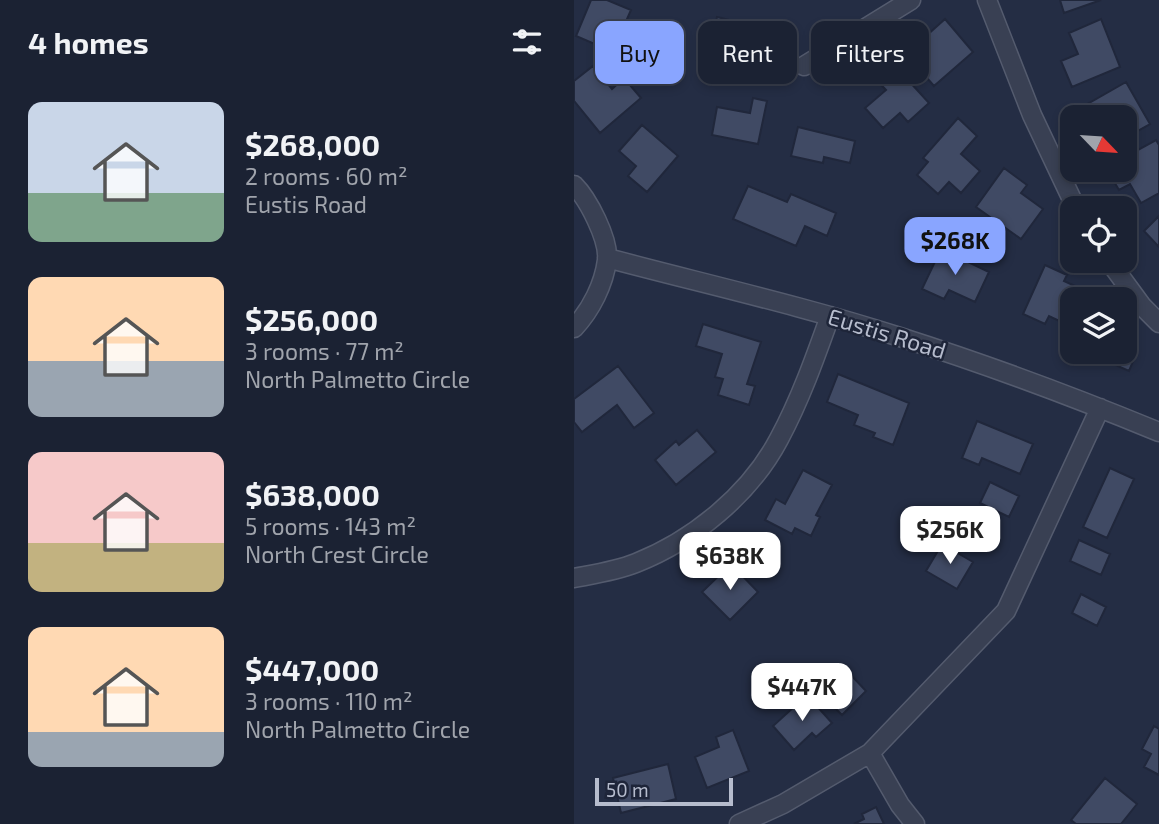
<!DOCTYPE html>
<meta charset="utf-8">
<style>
body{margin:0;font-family:"Exo 2",sans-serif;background:#282f3f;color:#f1f3f6;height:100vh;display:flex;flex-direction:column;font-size:26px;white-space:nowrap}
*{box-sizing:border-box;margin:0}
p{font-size:23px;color:#a0a4ac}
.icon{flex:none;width:38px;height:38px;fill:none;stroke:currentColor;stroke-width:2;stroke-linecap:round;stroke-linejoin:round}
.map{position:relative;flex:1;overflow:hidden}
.drawer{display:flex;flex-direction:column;background:#1b2233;width:574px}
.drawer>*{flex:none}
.top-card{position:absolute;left:21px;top:21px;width:458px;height:63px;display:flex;gap:14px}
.needle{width:46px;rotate:115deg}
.controls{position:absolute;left:486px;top:105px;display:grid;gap:14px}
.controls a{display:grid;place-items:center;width:77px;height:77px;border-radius:14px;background:#1b2233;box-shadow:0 4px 10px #0003,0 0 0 2px #393f4e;font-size:35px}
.scale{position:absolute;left:21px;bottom:18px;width:138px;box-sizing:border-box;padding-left:7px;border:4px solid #b6bccd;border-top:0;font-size:19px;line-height:24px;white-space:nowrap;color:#b6bccd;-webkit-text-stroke:5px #1e2539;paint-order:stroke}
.price{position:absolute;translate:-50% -60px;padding:0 16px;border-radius:14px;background:#fff;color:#222;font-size:23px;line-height:46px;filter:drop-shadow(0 2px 4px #0008)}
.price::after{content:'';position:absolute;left:50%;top:42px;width:21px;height:16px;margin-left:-10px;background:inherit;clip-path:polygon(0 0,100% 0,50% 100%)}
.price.current{background:#89a5ff;color:#111}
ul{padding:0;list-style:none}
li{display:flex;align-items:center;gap:21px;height:175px;padding:0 28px}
li span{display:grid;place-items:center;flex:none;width:196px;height:140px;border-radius:14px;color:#555}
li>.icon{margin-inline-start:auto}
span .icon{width:84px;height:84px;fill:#fffc;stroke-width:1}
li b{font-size:30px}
h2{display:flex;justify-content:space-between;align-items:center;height:84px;padding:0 28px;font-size:30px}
.tag{padding:0 24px;border-radius:14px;background:#1b2233;box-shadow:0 4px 10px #0003,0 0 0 2px #393f4e;font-size:24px;line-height:63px}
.tag.current{background:#89a5ff;color:#111}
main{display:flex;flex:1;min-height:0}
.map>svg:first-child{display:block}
.building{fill:#404a64;stroke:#20273b;stroke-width:2}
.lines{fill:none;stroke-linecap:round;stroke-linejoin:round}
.minor-casing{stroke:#545b6e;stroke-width:21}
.minor{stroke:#394053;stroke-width:18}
.labels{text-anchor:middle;stroke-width:5;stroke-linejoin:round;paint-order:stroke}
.street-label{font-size:23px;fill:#b6bccd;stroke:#1e2539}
</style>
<main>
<section class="drawer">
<h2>4 homes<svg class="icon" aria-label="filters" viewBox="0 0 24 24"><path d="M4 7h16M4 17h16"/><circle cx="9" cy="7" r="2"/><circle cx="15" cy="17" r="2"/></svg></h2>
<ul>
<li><span style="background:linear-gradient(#c9d6e8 65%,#7fa58c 0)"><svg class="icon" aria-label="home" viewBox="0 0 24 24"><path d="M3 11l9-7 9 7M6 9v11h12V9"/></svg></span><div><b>$268,000</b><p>2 rooms · 60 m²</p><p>Eustis Road</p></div></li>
<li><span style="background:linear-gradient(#ffd9b3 60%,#9aa5b1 0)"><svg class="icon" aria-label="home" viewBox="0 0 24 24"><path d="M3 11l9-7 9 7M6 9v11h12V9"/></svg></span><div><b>$256,000</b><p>3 rooms · 77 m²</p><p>North Palmetto Circle</p></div></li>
<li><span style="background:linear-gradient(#f6c9c9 65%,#c2b280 0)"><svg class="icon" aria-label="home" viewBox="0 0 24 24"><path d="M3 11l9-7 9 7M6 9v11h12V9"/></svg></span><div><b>$638,000</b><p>5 rooms · 143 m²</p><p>North Crest Circle</p></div></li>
<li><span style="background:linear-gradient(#ffd9b3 75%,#9aa5b1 0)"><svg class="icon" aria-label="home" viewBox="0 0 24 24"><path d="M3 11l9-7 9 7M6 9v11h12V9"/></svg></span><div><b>$447,000</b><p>3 rooms · 110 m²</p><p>North Palmetto Circle</p></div></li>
</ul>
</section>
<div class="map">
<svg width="585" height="824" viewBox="0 0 585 824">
<rect width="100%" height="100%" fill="#242d44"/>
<path class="building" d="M17,0H33L57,10L46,35L60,41L53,58L2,36Z
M486,0H527L490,13Z
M143,17L180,26L169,71L123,60L128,37L138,40Z
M371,19L399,52L360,86L332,54Z
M527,19L546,67L498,87L487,61L504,54L495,33Z
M313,57L355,103L334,122L326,113L309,128L291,108L312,90L296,73Z
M19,66L38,89L50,78L67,98L26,133L0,101V81Z
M552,82L576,124L551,138V117H516L510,106Z
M179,98L193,101L184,144L138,135L143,107L176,113Z
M384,118L403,136L387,154L406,171L387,193L375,182L364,194L343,175L354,162L349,158Z
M68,125L104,156L73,192L54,176L62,166L45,151Z
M224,127L281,141L276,163L250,157L249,163L217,156Z
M582,140L585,145V193L567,203L556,184L545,190L533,170H551V157Z
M430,168L453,185L447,193L469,209L447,239L402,207Z
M174,186L213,202L217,194L262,213L253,236L231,226L222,246L159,219Z
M585,216V247L570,231Z
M367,249L415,272L401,302L375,290L370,299L348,289Z
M471,265L493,275L490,281L512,291L508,299H499V320L496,326L475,316L471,324L449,314Z
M129,324L187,342L173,384L181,386L175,405L144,395L149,379L141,377L148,354L122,346Z
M551,347L563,352L555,371L512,352H551Z
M44,366L80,413L60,428L43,405L8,432L0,422V399Z
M264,374L335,403L319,445L299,437L301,433L280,425L284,415L253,402Z
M403,421L459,444L446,474L408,458L405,465L388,458Z
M123,430L142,452L102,485L81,460L102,441L105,445Z
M536,468L560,479L533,538L509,527Z
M229,470L258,485L242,515L246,517L237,536L221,528L218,534L191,520L202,499L211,504Z
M416,482L445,496L435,517L406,503Z
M505,540L536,554L527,575L496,561Z
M368,544L399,562L383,589L352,571Z
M157,564L184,592L156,620L128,592Z
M507,594L532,607L523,626L498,613Z
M276,674L292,691L268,715L252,699Z
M233,695L258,723L242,737L238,733L220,750L199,726Z
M580,726L585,729V775L570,767L577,754L568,749Z
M159,730L175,771L133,788L121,757L145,747L142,737Z
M94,764L102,799L47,813L39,778Z
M531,778L563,804L547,824H502L497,820Z
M302,807L310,824H280L290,819L288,814Z"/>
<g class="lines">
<defs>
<path id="minor" d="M413,0L458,115L502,208
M230,66L337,0
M0,185C14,199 35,239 33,260C30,284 17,310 0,328
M33,258C131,284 229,306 326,337C414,365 500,397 585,432
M535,261L568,306L585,323
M0,578C21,574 42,571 62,563C120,540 176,494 205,439C226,400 241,358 256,316
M296,753L326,805L341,824
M165,824L209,804L296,753L432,611L526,408"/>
</defs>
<use href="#minor" class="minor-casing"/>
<use href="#minor" class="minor"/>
</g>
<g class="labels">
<g class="street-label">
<text transform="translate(313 334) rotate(17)" y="8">Eustis Road</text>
</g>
</g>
</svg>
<div class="controls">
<a><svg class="needle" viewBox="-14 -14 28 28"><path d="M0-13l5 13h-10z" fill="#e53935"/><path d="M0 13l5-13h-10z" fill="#a0a4ac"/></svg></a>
<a><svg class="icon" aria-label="locate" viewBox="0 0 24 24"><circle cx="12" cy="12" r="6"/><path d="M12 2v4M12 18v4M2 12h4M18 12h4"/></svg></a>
<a><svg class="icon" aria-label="layers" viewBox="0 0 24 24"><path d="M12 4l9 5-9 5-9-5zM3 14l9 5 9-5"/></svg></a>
</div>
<div class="scale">50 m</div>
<b class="price current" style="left:381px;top:277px">$268K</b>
<b class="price" style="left:376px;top:566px">$256K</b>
<b class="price" style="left:156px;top:592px">$638K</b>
<b class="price" style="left:228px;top:723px">$447K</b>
<div class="top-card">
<a class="tag current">Buy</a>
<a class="tag">Rent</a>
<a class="tag">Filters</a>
</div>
</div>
</main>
